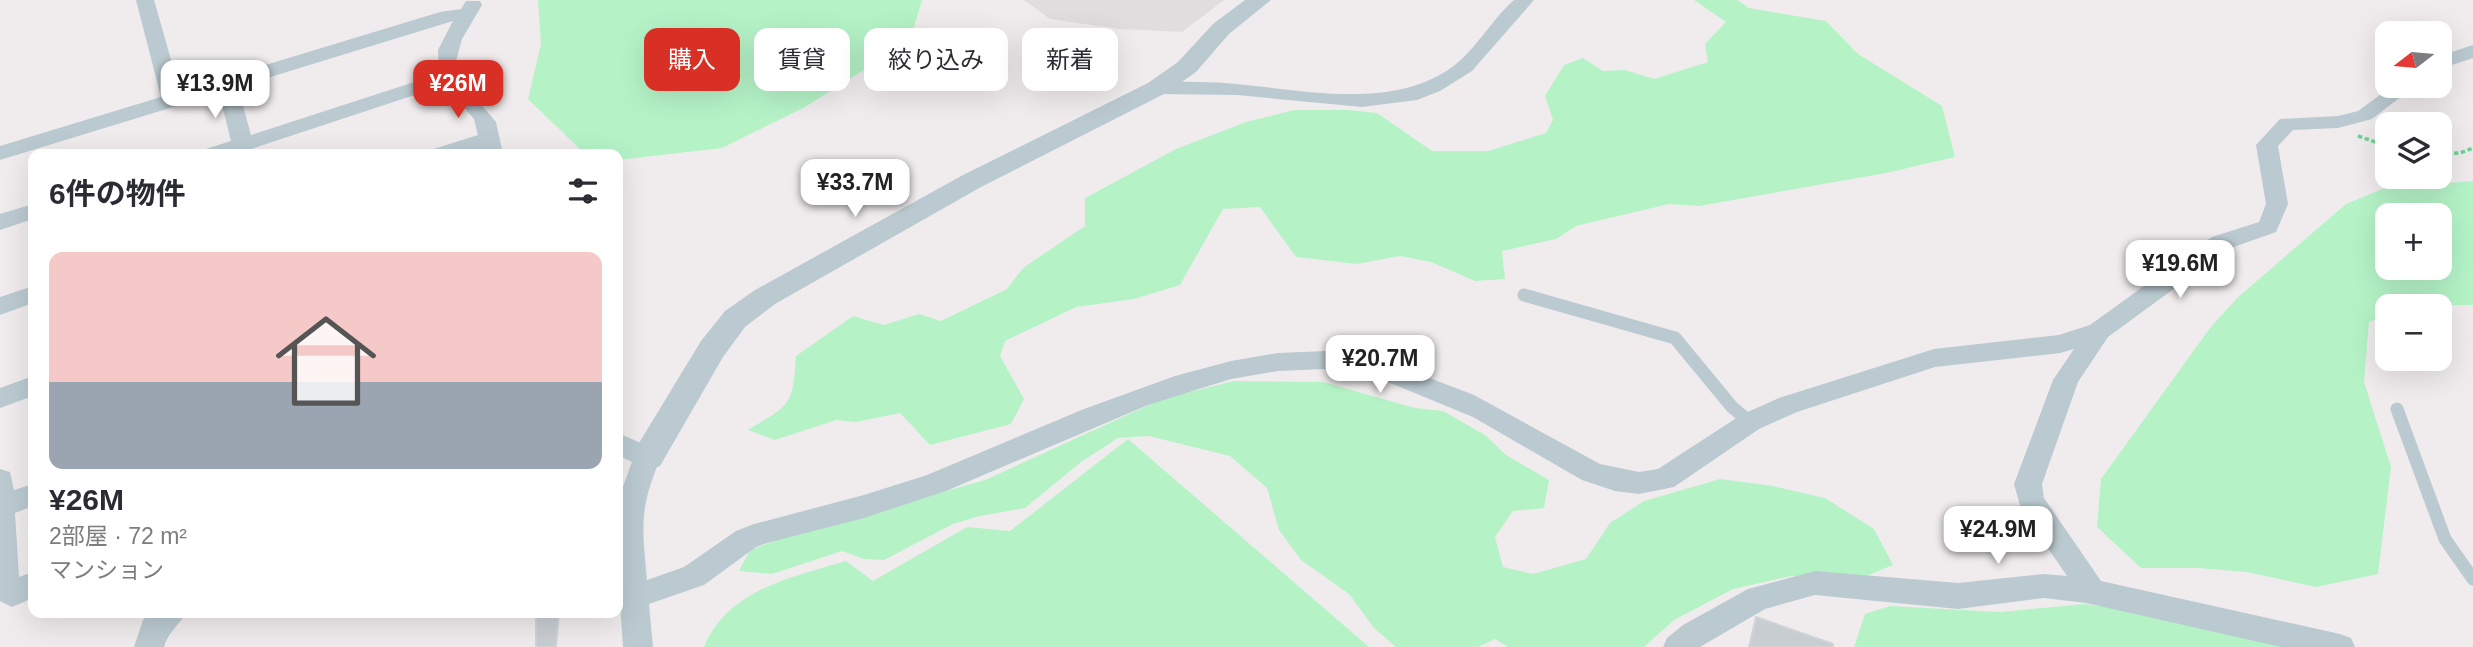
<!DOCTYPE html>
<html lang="ja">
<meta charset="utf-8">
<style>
body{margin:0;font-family:Arial,"Noto Sans JP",sans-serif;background:#f2f2f3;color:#2b2b33;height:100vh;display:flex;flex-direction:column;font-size:26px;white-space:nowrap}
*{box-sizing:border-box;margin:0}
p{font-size:23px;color:#7c7c81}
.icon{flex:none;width:38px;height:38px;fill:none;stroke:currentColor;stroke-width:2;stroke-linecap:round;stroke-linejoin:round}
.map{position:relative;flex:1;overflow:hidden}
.sheet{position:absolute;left:28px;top:149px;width:595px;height:469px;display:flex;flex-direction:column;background:#fff;border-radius:14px;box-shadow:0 7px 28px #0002}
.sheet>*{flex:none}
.hud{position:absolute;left:644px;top:28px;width:665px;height:63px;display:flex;gap:14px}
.needle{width:46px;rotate:254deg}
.controls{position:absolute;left:2375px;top:21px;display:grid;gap:14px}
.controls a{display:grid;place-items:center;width:77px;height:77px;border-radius:14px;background:#fff;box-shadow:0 7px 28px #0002;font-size:35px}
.price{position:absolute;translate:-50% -60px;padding:0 16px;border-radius:14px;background:#fff;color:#222;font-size:23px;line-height:46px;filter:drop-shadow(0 2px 4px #0008)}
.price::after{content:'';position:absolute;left:50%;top:42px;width:21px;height:16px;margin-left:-10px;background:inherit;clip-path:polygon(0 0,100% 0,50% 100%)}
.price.active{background:#d93025;color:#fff}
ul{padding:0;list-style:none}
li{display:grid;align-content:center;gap:14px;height:371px;padding:0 21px}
li span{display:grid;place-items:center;height:217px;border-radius:14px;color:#555}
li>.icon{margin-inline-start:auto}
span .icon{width:126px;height:126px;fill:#fffc;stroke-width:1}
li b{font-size:30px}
h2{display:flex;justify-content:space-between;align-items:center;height:84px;padding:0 21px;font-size:30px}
.tag{padding:0 24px;border-radius:14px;background:#fff;box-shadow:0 7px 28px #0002;font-size:24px;line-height:63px}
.tag.active{background:#d93025;color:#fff}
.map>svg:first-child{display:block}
.education{fill:#e1dddf}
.green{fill:#b5f3c7;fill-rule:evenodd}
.building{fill:#c8cdd2;stroke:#d0d4d9;stroke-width:2}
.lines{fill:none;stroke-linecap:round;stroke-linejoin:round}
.path{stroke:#6ad595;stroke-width:3.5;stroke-dasharray:4.5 2.5;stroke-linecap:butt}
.service{stroke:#bbcad1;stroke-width:13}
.minor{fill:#bbcad1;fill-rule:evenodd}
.tertiary{fill:#bbcad1;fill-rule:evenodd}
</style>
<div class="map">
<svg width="2473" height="647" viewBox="0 0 2473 647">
<rect width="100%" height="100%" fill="#f0eced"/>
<path class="education" d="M1024,0H1224L1182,32L1119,29L1050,19Z"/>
<path class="green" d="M538,0H922L910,41L805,107L722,148L618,160V154H585L528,99L541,44Z
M1694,0H1737L1749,8L1826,21L1858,54L1942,106L1955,157L1886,173L1699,206L1669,204L1576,226L1556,239L1502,251L1505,279L1475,281L1431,262L1400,256L1357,264L1296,257L1260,207L1223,209L1180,285L1134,299L1076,307L1005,341L1000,356L1024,399L1011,424L930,445L900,413L856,422L836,420L775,440L748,430C789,405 793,407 796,356L853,316L884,325L919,314L941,321L1007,289L1023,268L1085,226V198L1176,149L1246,122L1294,110H1349L1377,113L1432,151H1488L1546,133L1553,120L1545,96L1564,65L1583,58L1603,71L1625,70L1654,79L1708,62L1705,44L1726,22Z
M2473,181V305L2387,306V316L2369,322L2364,382L2391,467L2378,574L2316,587L2247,572L2198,568H2141L2097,527L2101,479L2210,328L2237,298L2346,204L2385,188ZM2387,215H2440V268H2387Z
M1234,381L1323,382L1415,408L1443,411L1485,435L1506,455L1549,480L1544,508L1513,511L1495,537L1503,567L1533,574L1586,559L1610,523L1644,501L1720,479L1773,486L1825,498L1874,529L1893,565L1866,576H1791L1733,589L1674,620L1644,647H1508L1495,639L1478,647H1396L1374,628L1349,594L1301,560L1279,530L1267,488L1230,456L1149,436L1118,438L1081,462L1025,508L980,516L953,524L884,560L864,559L842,551L772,574L739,571L750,550L790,535L985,480L1162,399Z
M1128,439L1369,647H704C728,589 793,577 846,561L873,581L967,527L1010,531Z
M2084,604L2162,613L2304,647H1854L1865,614L1890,606L2000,612Z"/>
<path class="building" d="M536,612H559L556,647H536Z
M1756,617L1833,644V647H1749Z"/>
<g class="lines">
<path class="path" d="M2358,136L2387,146
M2440,154L2460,153L2473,148"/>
<path class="service" d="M1524,295L1675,338L1732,407L1750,422
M2397,409L2445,539L2473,579"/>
<path class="minor" d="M136,0H154L180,91L440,12L461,9L466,1H480L482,5L462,39L456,61L463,83L496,122L503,154H481L480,149L464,154H431L434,149L478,135L474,119L445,85L236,154H203L206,149L231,141L219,93L0,160V146L161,97ZM453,21L438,50L439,74L251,135L238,87Z
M1514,0H1534L1472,71L1440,91L1417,100L1362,107L1237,95L1157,94L1150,92L1147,88L1150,84C1165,80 1182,82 1198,82C1278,82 1378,116 1448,70C1475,52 1490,21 1514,0Z
M2473,45V58L2440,69V56Z
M2392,86H2415L2372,119L2338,128L2293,130L2278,146L2288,204L2276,232L2228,249L2108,337L2078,382L2042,484L2044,498L2101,581L2340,634L2351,638L2355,647H2281L2086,603L2044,598L1958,609L1815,595L1765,609L1700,647H1663L1667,638L1683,625L1748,589L1815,571L1958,583L2044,574L2067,576L2021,509L2014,484L2053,380L2074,349L2060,353L1935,367L1797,412L1759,429L1674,487L1639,494L1615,491L1582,480L1473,417L1383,380L1326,369L1278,371L1231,379L1148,405L946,491L864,518L767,543L756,547L704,585L649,604L653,647H623L618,574V500L632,462L618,455V433L657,450L661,457C639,509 642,525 647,580L684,567L736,531L754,524L864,495L927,475L1084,409L1175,376L1231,361L1278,353L1326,351L1385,361L1474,395L1600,464L1639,472L1658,469L1741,415L1779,398L1934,349L2059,335L2090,325L2212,237L2259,222L2266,204L2256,145L2280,119L2338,116L2358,111Z
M33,204V219L0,230V214Z
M33,286V303L0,315V297Z
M33,376V396L0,408V388Z
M0,469L10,472L14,490L33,484V506L15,513L19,577L33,572V598L12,607L0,601Z
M151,612H186C179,626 168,632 164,647H134L143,620Z"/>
<path class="tertiary" d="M1245,0H1271L1229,34L1196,72L1166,93L981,187L775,304L745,327L723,357L660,466L648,470L636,466L632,457L636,448L701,341L725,311L755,290L963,175L1148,83L1178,62L1213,24Z"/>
</g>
</svg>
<div class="controls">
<a><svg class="needle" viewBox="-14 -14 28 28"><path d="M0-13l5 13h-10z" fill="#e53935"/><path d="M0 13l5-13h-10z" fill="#7c7c81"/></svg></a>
<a><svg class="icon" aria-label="layers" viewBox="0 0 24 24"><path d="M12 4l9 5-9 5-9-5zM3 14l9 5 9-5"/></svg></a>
<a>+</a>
<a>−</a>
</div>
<b class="price" style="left:215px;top:120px">¥13.9M</b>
<b class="price active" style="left:458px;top:120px">¥26M</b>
<b class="price" style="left:855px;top:219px">¥33.7M</b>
<b class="price" style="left:2180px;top:300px">¥19.6M</b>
<b class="price" style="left:1380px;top:395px">¥20.7M</b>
<b class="price" style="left:1998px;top:566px">¥24.9M</b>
<div class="hud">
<a class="tag active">購入</a>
<a class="tag">賃貸</a>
<a class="tag">絞り込み</a>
<a class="tag">新着</a>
</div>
<section class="sheet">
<h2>6件の物件<svg class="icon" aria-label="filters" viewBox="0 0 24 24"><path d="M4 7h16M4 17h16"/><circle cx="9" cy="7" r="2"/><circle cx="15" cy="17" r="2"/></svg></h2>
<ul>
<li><span style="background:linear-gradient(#f6c9c9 60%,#9aa5b1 0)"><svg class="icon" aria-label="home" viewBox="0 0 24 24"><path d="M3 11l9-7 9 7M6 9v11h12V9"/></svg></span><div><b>¥26M</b><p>2部屋 · 72 m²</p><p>マンション</p></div></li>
</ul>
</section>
</div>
